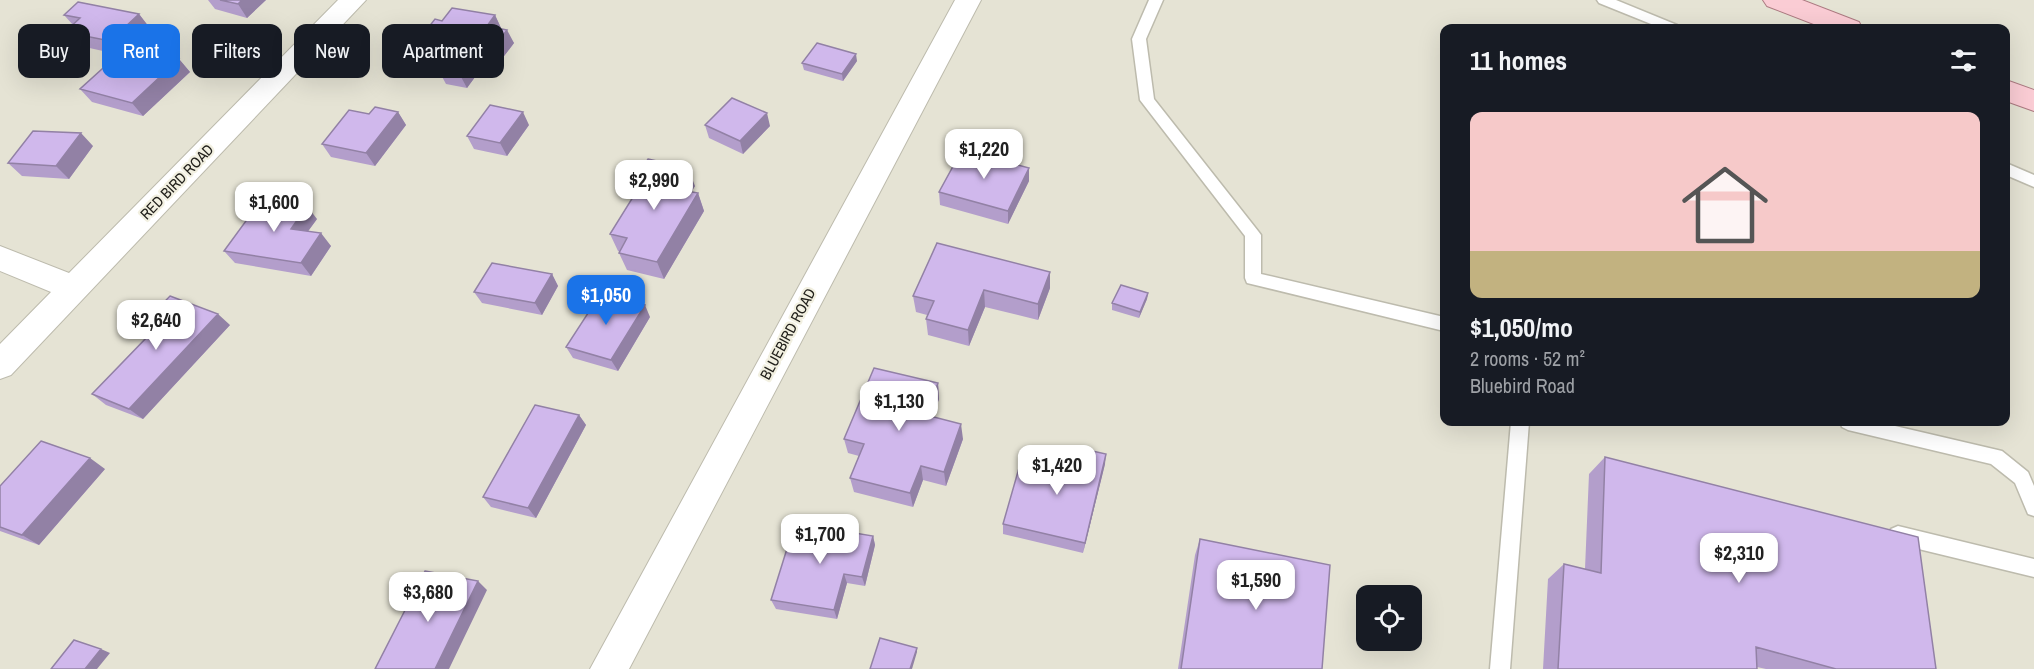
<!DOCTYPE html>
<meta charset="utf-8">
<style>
body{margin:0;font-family:"Archivo Narrow",sans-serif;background:#242831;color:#f1f3f6;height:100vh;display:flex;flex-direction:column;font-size:22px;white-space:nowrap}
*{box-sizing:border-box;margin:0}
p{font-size:20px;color:#9ea1a6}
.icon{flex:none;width:33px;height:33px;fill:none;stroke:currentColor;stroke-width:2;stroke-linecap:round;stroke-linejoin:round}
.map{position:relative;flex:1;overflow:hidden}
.details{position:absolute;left:1440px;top:24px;width:570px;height:402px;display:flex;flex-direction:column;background:#171b24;border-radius:12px;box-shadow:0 6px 24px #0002}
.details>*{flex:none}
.guide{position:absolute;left:18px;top:24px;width:570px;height:54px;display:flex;gap:12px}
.buttons{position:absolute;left:1356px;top:585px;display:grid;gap:12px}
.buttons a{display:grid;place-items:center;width:66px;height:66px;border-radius:12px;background:#171b24;box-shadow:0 6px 24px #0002;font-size:30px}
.price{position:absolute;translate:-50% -51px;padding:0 14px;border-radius:12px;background:#fff;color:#222;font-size:20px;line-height:39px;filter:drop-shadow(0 2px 3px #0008)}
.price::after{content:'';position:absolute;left:50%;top:36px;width:18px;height:14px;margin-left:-9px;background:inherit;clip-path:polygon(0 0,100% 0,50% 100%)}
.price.on{background:#1a73e8;color:#fff}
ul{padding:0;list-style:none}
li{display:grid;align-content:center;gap:12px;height:318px;padding:0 30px}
li span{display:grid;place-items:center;height:186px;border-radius:12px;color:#555}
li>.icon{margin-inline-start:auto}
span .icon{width:108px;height:108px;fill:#fffc;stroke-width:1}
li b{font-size:26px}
h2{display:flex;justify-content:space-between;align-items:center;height:72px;padding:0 30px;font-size:26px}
.pill{padding:0 21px;border-radius:12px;background:#171b24;box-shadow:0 6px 24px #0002;font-size:21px;line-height:54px}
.pill.on{background:#1a73e8;color:#fff}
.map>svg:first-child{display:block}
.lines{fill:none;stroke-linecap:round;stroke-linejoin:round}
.lane-casing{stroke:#bdbbad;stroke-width:3}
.street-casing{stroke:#bdbbad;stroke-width:2}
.primary-casing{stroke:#ac7a81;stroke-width:2}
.lane{fill:#fff;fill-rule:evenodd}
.street{fill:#fff;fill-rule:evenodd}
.primary{fill:#faccd4;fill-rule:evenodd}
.wall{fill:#b39ecb}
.shaded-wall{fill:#9281a5}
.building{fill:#d0b8ec;stroke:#9281a5;stroke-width:1.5}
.labels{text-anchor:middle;stroke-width:4.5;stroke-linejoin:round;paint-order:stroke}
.street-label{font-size:15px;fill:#22211c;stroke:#f2f0e1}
</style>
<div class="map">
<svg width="2034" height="669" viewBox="0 0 2034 669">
<rect width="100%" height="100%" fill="#e5e3d4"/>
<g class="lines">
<defs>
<path id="lane" d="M1149,0H1163L1146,39L1154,99L1258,231L1261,235V274L1444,317V331L1247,283L1245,278V236L1140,100L1132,39Z
M1597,0H1616L1677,25L1679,28H1661L1599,3Z
M2006,163L2034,175V187L2006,175Z
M1511,422H1529L1510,669H1490Z
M1840,422H1878L2002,451L2028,472L2034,486V516L2028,514L2015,483L1991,464L1848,430L1842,427Z
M1898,526L2034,559V577L1898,544L1891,541L1889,535L1891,529Z"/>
<path id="street" d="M338,0H366L11,375L0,379V344L51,292L0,271V246L69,273Z
M955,0H981L629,669H590Z"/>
<path id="primary" d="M1763,0H1802L1859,22L1862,28H1824L1767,6Z
M2006,80L2034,90V111L2006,101Z"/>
</defs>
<use href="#lane" class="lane-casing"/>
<use href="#street" class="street-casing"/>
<use href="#primary" class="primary-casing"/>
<use href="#lane" class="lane"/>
<use href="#street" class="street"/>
<use href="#primary" class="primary"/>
</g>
<path class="wall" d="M208,0H266L247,18L215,9Z
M139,14L149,27L121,55L76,45L65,32L73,25L64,15Z
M495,15L501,28L514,43L498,64L486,62L467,88L446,84L439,71L440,70L417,66L409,52L442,21Z
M179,59L190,72L143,116L92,102L80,89L123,62Z
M857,61L843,81L804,70L802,63Z
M398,112L406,125L375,166L331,157L322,144Z
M529,125L507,156L474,149L467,136Z
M705,125L770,126L743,154L709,138Z
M93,146L69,179L22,176L8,163Z
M635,179L695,186L691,192L698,193L704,211L664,279L627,270L619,253L620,252L618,251L610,234L638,189Z
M1029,181L1008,224L940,205L939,192Z
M317,219L308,231L331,246L311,276L235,263L224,251Z
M1050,272V288L1038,320L985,307L969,346L928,335L926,319L927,315L916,312L913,296Z
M552,274L558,286L542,315L482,303L474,292Z
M1148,293L1147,299L1139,318L1112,310V303Z
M650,317L618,371L573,358L566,347Z
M230,325L143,419L106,405L92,394L148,335L140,327Z
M938,383L939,399L933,417L963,439L946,486L923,480L913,507L854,492L850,478L859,456L848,453L844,439Z
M579,415L586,425L536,518L491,507L483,497Z
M1605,457L1936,669H1766L1757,667V669H1543L1548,579L1564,564L1585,569L1589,474Z
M1105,464L1083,553L1003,534V524L1064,470Z
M105,469L39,545L0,531V486Z
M873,536L875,545L865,586L847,583L837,619L776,609L771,600Z
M1200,539L1322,669H1178L1195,555Z"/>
<path class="shaded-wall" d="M242,0H266L247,18L238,4Z
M139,14L149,27L121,55L110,41Z
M495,15L501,28L487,26Z
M507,30L514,43L498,64L492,50Z
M480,48L486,62L467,88L460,75Z
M856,54L857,61L843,81L842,74Z
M179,59L190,72L143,116L132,103Z
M398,112L406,125L375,166L366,153Z
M523,112L529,125L507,156L500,143Z
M767,113L770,126L743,154L740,141Z
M81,133L93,146L69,179L56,166Z
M688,168L695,186L683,206L676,189Z
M1029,168V181L1008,224V211Z
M698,193L704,211L664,279L657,262Z
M307,206L317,219L301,241L291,229Z
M321,233L331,246L311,276L301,263Z
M1050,272V288L1038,320V304Z
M552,274L558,286L542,315L535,303Z
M984,290L985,307L969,346L968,330Z
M1148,293L1147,299L1139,318L1140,312Z
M645,305L650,317L618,371L611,360Z
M218,314L230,325L143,419L129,409Z
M938,383L939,399L928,430L926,415Z
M579,415L586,425L536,518L528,508Z
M961,424L963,439L946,486L944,472Z
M1106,454L1105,464L1083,553L1085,543Z
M90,458L105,469L39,545L22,535Z
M921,466L923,480L913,507L910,493Z
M873,536L875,545L865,586L862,577Z
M844,574L847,583L837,619L834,610Z
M478,581L487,590L449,669H435Z
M917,648V652L912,669H910Z
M101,649L110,653L97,669H85Z"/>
<path class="building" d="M220,0H242L238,4Z
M78,2L139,14L110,41L65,32L80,18L64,15Z
M452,8L495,15L487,26L507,30L492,50L480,48L460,75L439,71L448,59L409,52L435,19L442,21Z
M817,43L856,54L842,74L802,63Z
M139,48L179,59L132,103L80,89L113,59L123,62Z
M732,98L767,113L740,141L705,125Z
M490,105L523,112L500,143L467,136Z
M375,107L398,112L366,153L322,144L349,110L369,114Z
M33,131L81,133L56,166L8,163Z
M962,150L1029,168L1008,211L939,192Z
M648,159L688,168L676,189L698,193L657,262L619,253L627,238L610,234L643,181L635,179Z
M262,199L307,206L291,229L321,233L301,263L224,251Z
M937,243L1050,272L1038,304L984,290L968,330L926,319L934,301L913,296Z
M492,263L552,274L535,303L474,292Z
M1121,285L1148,293L1140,312L1112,303Z
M601,293L645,305L611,360L566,347Z
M170,296L218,314L129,409L92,394L152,332L140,327Z
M874,368L938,383L926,415L961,424L944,472L921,466L910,493L850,478L864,444L844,439Z
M535,405L579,415L528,508L483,497Z
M41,441L90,458L22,535L0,527V486Z
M1070,446L1106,454L1085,543L1003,524L1021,461L1064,470Z
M1605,457L1918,537L1936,669H1836L1756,647L1757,669H1558L1564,564L1601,573Z
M795,523L873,536L862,577L844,574L834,610L771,600Z
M1200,539L1330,565L1322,669H1181Z
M425,571L478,581L435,669H375Z
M880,638L917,648L910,669H870Z
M74,640L101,649L85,669H51Z"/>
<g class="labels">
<g class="street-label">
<text transform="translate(177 182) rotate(-46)" y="5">RED BIRD ROAD</text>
<text transform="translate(788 334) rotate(-62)" y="5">BLUEBIRD ROAD</text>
</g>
</g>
</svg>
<div class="buttons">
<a><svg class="icon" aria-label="locate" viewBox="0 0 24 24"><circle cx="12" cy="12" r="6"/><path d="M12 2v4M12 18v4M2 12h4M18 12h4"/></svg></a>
</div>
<b class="price" style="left:984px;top:180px">$1,220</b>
<b class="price" style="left:654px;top:211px">$2,990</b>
<b class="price" style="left:274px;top:233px">$1,600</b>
<b class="price on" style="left:606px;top:326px">$1,050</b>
<b class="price" style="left:156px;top:351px">$2,640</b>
<b class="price" style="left:899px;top:432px">$1,130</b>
<b class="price" style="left:1057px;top:496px">$1,420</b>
<b class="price" style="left:820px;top:565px">$1,700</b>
<b class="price" style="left:1739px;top:584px">$2,310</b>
<b class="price" style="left:1256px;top:611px">$1,590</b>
<b class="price" style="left:428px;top:623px">$3,680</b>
<div class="guide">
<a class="pill">Buy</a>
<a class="pill on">Rent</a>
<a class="pill">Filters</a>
<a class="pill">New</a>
<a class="pill">Apartment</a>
</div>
<section class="details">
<h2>11 homes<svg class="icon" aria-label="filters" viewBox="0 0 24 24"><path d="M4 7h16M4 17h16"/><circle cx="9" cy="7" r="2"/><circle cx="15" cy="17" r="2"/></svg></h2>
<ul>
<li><span style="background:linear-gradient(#f6c9c9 75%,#c2b280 0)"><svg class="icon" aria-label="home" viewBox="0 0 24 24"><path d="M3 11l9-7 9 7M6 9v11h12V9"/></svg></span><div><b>$1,050/mo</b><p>2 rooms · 52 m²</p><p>Bluebird Road</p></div></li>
</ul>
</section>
</div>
